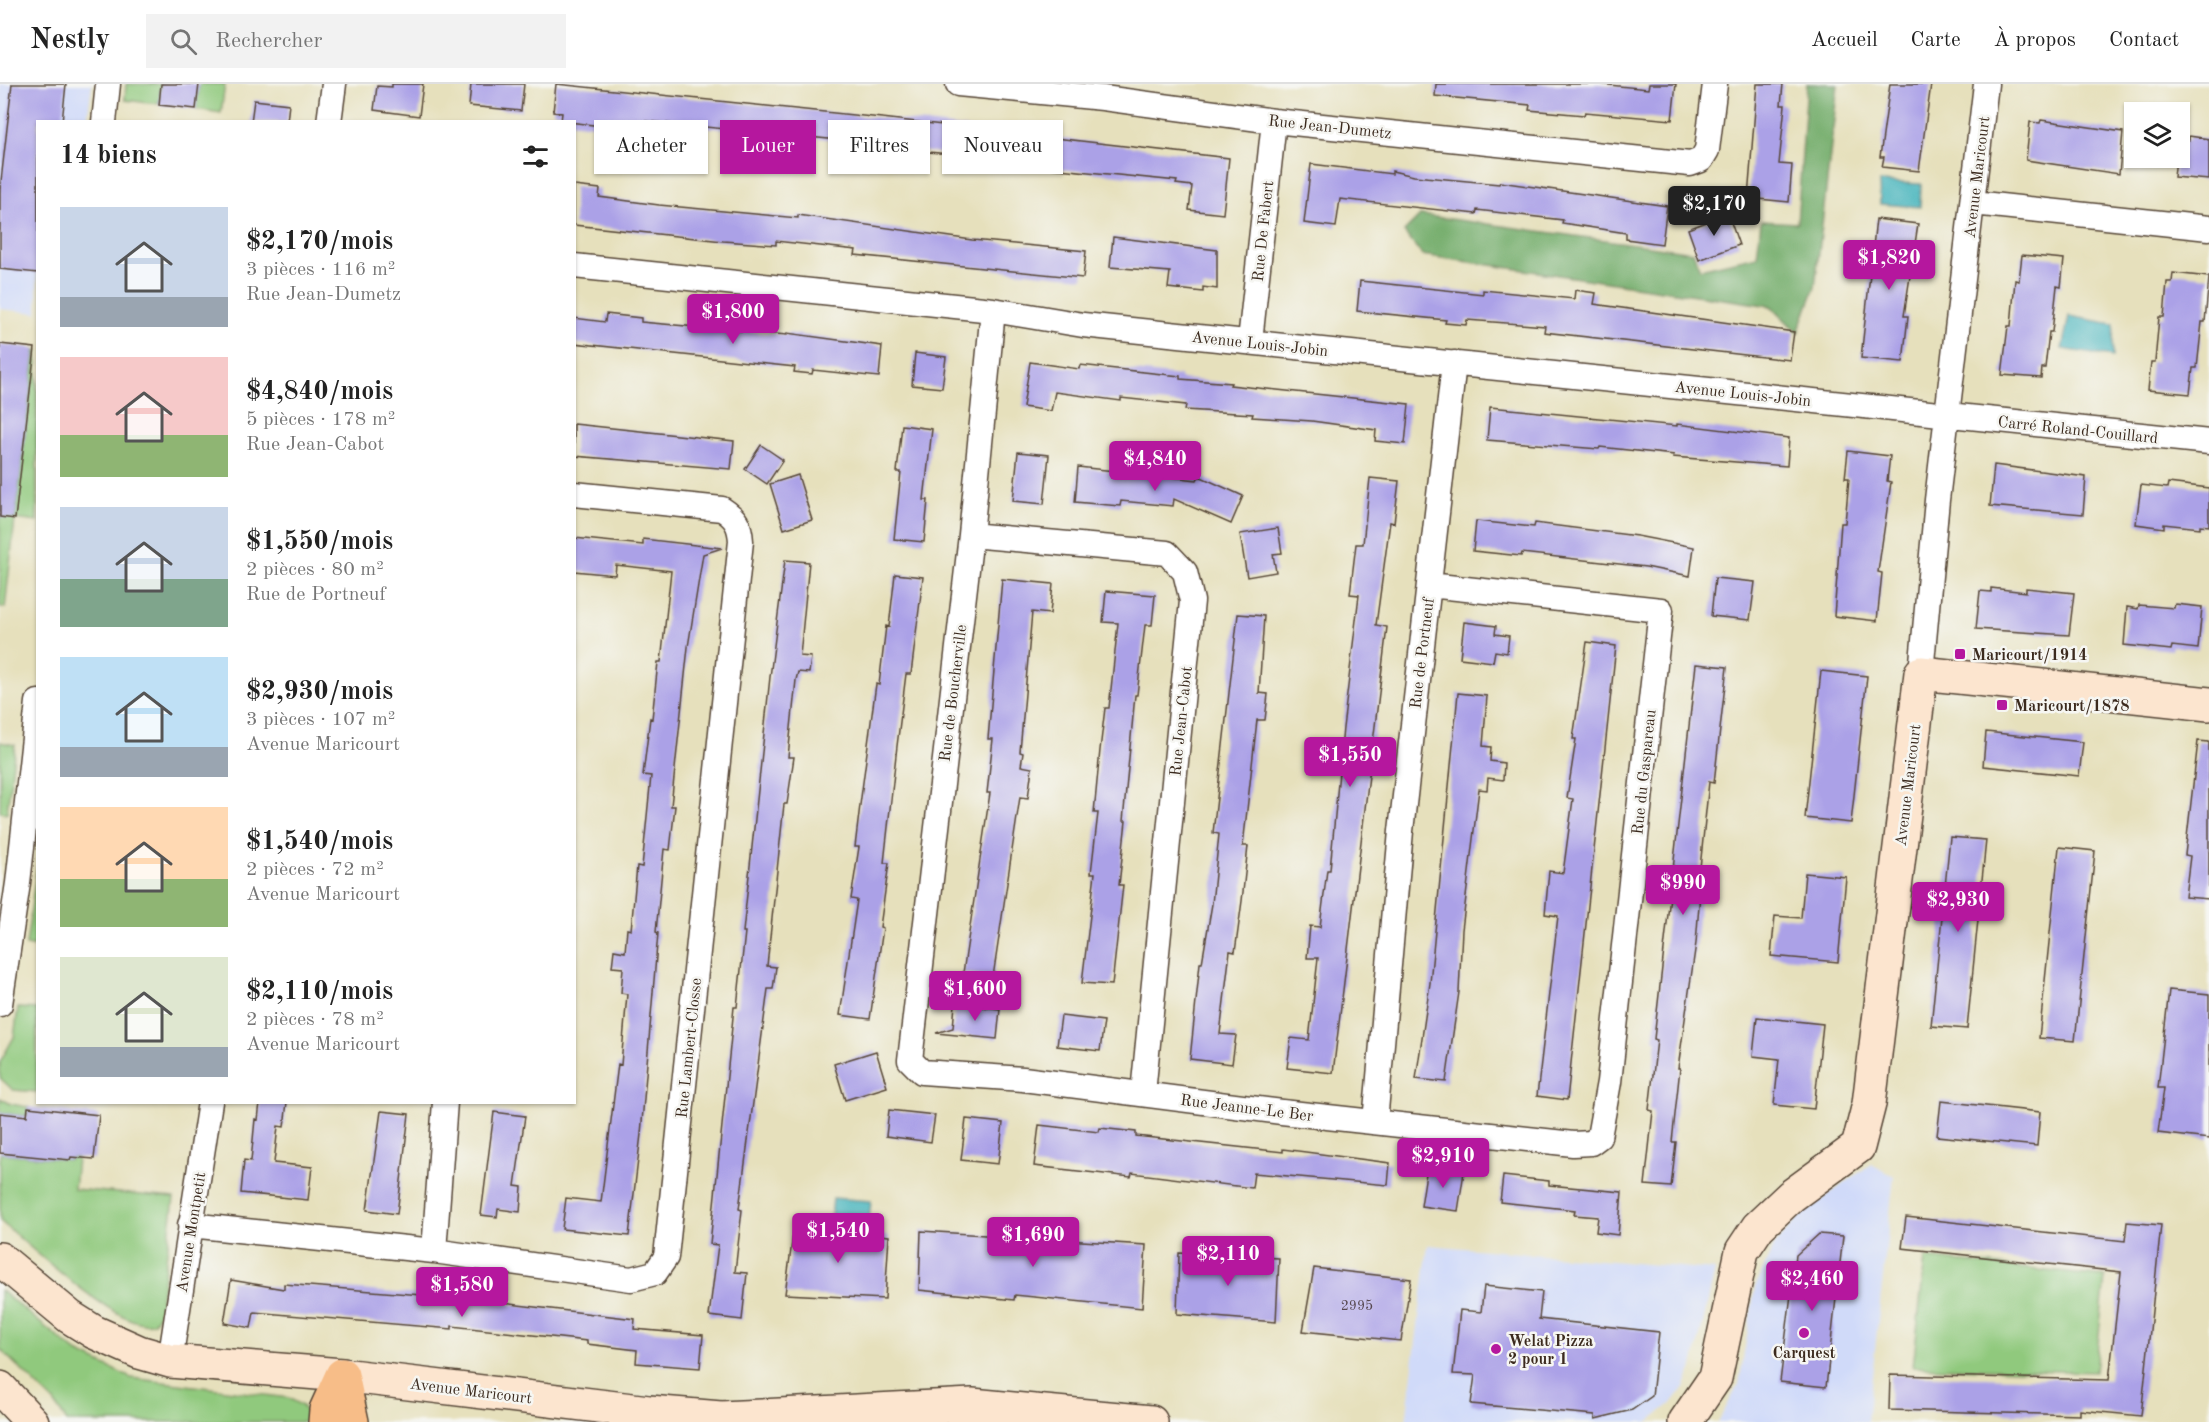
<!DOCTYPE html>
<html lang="fr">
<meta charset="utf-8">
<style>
body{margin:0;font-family:"Old Standard TT",serif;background:#f2f2f2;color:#222;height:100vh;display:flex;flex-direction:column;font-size:22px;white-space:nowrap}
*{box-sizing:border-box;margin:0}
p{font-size:20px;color:#767676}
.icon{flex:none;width:33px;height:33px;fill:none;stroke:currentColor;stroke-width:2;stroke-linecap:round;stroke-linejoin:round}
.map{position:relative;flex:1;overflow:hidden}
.sheet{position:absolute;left:36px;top:36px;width:540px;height:984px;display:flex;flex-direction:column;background:#fff;border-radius:0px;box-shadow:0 2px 4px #0004}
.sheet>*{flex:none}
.top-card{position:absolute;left:594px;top:36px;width:570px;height:54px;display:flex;gap:12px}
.buttons{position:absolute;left:2124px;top:18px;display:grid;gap:12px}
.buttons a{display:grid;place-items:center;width:66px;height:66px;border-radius:0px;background:#fff;box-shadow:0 2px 4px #0004;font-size:30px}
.price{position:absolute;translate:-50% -51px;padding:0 14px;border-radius:6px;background:#b5179e;color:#fff;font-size:20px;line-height:39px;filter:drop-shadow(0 2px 3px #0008)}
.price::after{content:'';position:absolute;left:50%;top:36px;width:18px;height:14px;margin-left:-9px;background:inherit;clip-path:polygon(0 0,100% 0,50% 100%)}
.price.current{background:#222;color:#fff}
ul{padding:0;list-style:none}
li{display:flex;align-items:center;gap:18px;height:150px;padding:0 24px}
li span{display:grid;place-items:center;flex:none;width:168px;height:120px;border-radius:0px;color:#555}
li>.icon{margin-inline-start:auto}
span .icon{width:72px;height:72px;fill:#fffc;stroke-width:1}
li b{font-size:26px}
h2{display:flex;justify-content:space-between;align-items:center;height:72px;padding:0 24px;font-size:26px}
.pill{padding:0 21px;border-radius:0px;background:#fff;box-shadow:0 2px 4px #0004;font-size:21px;line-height:54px}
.pill.current{background:#b5179e;color:#fff}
header{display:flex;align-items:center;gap:36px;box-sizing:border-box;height:84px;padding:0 30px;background:#fff;border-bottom:2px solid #e0e0e0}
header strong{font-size:28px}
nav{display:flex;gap:33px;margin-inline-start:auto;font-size:21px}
.search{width:420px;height:54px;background:#f2f2f2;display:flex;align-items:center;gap:15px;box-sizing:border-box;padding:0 21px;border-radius:0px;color:#767676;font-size:22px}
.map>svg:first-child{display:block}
.built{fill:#d0daf9}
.green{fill:#90c97d;stroke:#667a4e;stroke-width:1.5}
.forest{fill:#74ad6c;stroke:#586c45;stroke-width:1.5}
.water{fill:#44b4bc;stroke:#406f6d;stroke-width:1.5}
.building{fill:#aba1e7}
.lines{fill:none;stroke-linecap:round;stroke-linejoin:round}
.street-casing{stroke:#554536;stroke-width:27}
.secondary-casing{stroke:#554536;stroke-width:36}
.highway-casing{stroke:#554536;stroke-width:36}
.street{stroke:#fff;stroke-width:24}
.secondary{stroke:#fce5cf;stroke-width:33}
.highway{stroke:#f7bd88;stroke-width:33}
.poi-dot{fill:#b5179e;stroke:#f6f6f2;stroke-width:2}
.labels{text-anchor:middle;stroke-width:5;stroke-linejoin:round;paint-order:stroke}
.number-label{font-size:14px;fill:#574850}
.street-label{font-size:16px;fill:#3b2a1e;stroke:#f6f6f2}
.poi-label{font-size:16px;font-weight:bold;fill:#3b2a1e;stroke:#f6f6f2;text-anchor:start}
</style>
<header>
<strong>Nestly</strong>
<div class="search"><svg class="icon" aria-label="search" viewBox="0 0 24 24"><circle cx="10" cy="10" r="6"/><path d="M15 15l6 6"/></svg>Rechercher</div>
<nav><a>Accueil</a><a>Carte</a><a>À propos</a><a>Contact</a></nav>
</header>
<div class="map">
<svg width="2209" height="1338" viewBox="0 0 2209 1338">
<rect width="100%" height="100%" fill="#f6f6f2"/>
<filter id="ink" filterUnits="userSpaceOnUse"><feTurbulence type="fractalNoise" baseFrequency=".0167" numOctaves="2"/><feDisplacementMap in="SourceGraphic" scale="12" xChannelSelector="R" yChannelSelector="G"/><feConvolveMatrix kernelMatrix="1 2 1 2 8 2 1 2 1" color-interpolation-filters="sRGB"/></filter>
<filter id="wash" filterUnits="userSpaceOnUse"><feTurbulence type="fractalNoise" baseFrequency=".008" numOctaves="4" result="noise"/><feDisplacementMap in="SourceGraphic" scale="24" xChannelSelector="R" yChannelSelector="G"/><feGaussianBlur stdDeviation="1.35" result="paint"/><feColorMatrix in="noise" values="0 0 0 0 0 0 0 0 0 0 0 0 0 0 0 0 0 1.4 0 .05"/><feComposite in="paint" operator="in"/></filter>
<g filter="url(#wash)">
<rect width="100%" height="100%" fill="#e6e0bc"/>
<path class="built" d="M0,0H92L87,37L38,38L37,229L0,225Z
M1871,1080L1894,1092L1867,1338H1718L1739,1300L1755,1203L1776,1158L1802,1130Z
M1428,1161L1715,1186L1692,1286L1684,1303L1673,1318L1648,1338H1406Z"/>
<path class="green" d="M126,0H161L159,20L125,16Z
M199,0H225L221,29L196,25Z
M35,266H37V438L15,435L5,524L0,523V433L15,434Z
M0,658L15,661L7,729L0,728Z
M37,783H38L37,863L26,861Z
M18,924L37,925V1008L13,1006L0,994V978L14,953Z
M0,1014L11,1020L28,1023L27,1032L0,1029Z
M0,1069L70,1076L71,1073L77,1074L74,1105L174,1114L159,1230L154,1238C126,1253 24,1157 0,1137Z
M1925,1174L2105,1193L2095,1288L1913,1283Z
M0,1206L75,1267L131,1294L289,1314L302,1322L313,1338H67L54,1318L0,1265Z"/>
<path class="forest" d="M1807,0H1838L1815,203L1798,249L1771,222L1422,171L1404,148L1421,131L1693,168L1700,185L1757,172L1761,137L1797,139Z"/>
<path class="water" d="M1879,98L1921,100L1920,123L1880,120Z
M2069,232L2114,240L2112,273L2062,265Z
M833,1114L871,1117L869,1137L831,1134Z"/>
<g id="blocks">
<path class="building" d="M12,0H66L62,38H38V189L0,185V106Z
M161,0H199L196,25L159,21Z
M392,0H423L419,32L374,26L377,2L392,3Z
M471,0H524L521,27L469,22Z
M556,0L882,34L1229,74L1223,130L1189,126L1192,102L1176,100L1177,97L1000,79V75L888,64L889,61L645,37L643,53L600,48L601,42L561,37L562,29L553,28Z
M1436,0H1599L1648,5L1649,0H1676L1672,36L1585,28L1584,31L1529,26L1530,21L1435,12Z
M1757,0H1783L1781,21H1785L1779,80L1792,81L1789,118L1748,114Z
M1890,0H1931L1919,87L1882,83L1884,73H1880Z
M254,16L289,20L287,38H251Z
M2041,36L2123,48L2119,90L2026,76L2030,38L2040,39Z
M2189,52L2209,55V96L2174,93L2176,74H2180V55L2189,56Z
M1311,80L1392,90V87L1414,92L1499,100L1500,98L1667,122L1662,160L1626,155V149L1562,139L1563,136L1477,126L1476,130L1340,115L1336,143L1304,139Z
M574,102L600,105L599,113L659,121L798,134V131L972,156L1086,167L1083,194L855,171L856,166L776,157V161L723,157L574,141Z
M1728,130L1739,161L1699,176L1688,145Z
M1876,135L1918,140L1904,232H1908L1903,278L1861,274Z
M1113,153L1217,166V205L1203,203V208L1168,204L1170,188L1110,183Z
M2022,171L2064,175L2061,203L2057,202L2052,248H2049L2045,284H2042L2041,294L2002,291L2008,242H2011L2015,196L2019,197Z
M2173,189L2209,193L2205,238H2202L2197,284H2193L2190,310L2148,306L2151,278H2155L2159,233H2164L2167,198H2172Z
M1360,197L1483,210V206L1574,215L1575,206L1596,209L1594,220L1794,248L1790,276L1544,248L1545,242L1467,236L1466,241L1445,239L1446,236L1357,227Z
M606,230L641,234V238L787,251V249L882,262L879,293L813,286L812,290L794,288L795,283L574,259V234L605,238Z
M0,260L35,264L15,435L0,433Z
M915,269L946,273L942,304L912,301Z
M1030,278L1079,285L1080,281L1180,292V295L1231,299L1230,301L1409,320L1405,360L1375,357L1376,346L1312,337L1252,333L1253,330L1185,326L1186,321L1121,314V317L1055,308L1051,327L1023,323Z
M1490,323L1677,342V340L1789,354L1787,382L1673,373L1674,371L1600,363L1599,365L1487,356Z
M574,340L734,357L731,385L574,372Z
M902,341L932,345L924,416H928L924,458L894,455L901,388H897Z
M761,361L783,376L767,400L745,385Z
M1848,367L1890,372L1887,397L1891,398L1878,488L1882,489L1877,537L1834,532L1841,439H1845L1849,394H1845Z
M1018,368L1049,371L1044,420L1013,417Z
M1994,381L2086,393L2083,430L1990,422Z
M1078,383L1197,396L1199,392L1243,412L1231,440L1174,415L1173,422L1121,417L1120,422L1075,418Z
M798,391L812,436L784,445L770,400Z
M1370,394L1399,397L1394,439L1390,438L1376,541L1387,543L1333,989L1287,984L1291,954L1309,956L1318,874H1307L1310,842L1320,843L1327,786H1330L1343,644L1359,511L1350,510L1356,460H1363Z
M2168,399L2209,404V442L2200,441V444L2164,440V444L2136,440L2141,401L2167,404Z
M1476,437L1534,443L1535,439L1637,452L1694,463L1690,492L1646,483L1522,469L1521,472L1473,467Z
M1278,444L1282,469L1273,470L1276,488L1247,493L1240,450Z
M574,454L643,461V455L722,464L703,470L688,563L671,722H675L670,766L664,765L656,848L658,849L641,1050L629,1152L562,1145L566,1114L601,1118L618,980L621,981L627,910L621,909L623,884L612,883L614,866L625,868L627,845L631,846L637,782L642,783L651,692L643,691L650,634L652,635L658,578H661L671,487L616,481L615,491L574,487Z
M785,476L809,478L800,572L811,573L809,589L798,588L796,596L788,673H794L787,720H784L767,882L776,883L773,905H768L739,1125L742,1126L735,1188L747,1189L742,1236L709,1232L718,1161L710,1160L734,923H737L745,848H743L770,593Z
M895,490L923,493L911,590H906L897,662L884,779H889L880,843L883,844L870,935L840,931L857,816L851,815L859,763H855L860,721L876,600L879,601L886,542L889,543Z
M1715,494L1755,498L1750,536L1711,532Z
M1002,495L1053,500L1050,530L1032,528L1020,668L1023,669L1021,682L1032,684L1028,714L1020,713L993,893L963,889L990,709H987L993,655H988Z
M1991,504L2026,508V504L2074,509L2069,551L1976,545L1980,507L1991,508Z
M1106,507L1155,511L1152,541H1145L1137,611H1135L1123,737H1126L1119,801H1123L1112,901L1082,899L1095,789H1091L1098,729H1094L1100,666L1105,624H1109L1118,539L1103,538Z
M2175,520L2202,523L2198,565L2172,562L2171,566L2124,561L2127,523L2138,525L2139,521L2174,524Z
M1238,530L1264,532L1259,609L1268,610L1265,636H1257L1243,762H1248L1242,817L1235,868L1230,867L1220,950L1236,951L1232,980L1190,975L1200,879H1202L1212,820L1219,750L1213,749Z
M1464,538L1496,542L1495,550L1509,552L1507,569L1495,567L1493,578L1460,574Z
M1587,558L1616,562L1567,1016L1537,1012L1558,832L1545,830L1549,787L1563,789L1573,715L1567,714L1576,655H1573Z
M1696,580L1727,583L1714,699L1709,698L1700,784H1702L1696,859L1678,984H1680L1672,1058H1676L1671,1103L1645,1101L1653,1027L1649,1026L1657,956L1654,955Z
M1821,587L1867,592L1851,739L1805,734Z
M1458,609L1487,612L1483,662L1491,663L1490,677L1504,679L1503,696L1488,694L1487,706L1479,705L1462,846L1459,908L1446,998L1416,995L1430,899Z
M1986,648L2083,658L2079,692L1983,682Z
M2198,657L2209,658V815L2185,813L2190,772L2185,771Z
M1950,753L1986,756L1967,945L1931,942Z
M2059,763L2095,767L2075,957L2039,954Z
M1805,789L1846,793L1838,878L1771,872L1775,832L1801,834Z
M2169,906L2209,910V1055L2158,1049L2164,1004H2158Z
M955,920L1000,925L997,955L936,949L953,944Z
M1061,932L1104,937L1100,967L1057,962Z
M1757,933L1823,940L1814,1025L1774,1021L1779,975L1753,972Z
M876,967L887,1003L845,1016L834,980Z
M1941,1017L2040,1028L2037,1062L1937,1052Z
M260,1018H287L284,1043L278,1042L274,1079L312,1083L308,1116L241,1109L244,1076L251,1077L255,1035L258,1036Z
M28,1023L99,1031L94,1075L71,1073L70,1076L0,1069V1029L27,1032Z
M889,1026L935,1031L931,1058L886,1052Z
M381,1027L409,1030L397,1130L367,1126Z
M494,1028L525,1032L515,1102L522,1103L520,1128L498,1125L497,1133L481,1131Z
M966,1035L1003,1039L998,1080L961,1076Z
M1039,1041L1099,1048L1100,1044L1136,1048V1052L1283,1068V1065L1390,1079L1388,1101L1254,1089L1252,1104L1132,1089L1131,1093L1034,1082Z
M1427,1083L1464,1088L1458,1127L1421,1122Z
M1503,1092L1549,1097V1101L1622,1108L1618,1151L1596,1148L1598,1133L1574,1131L1575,1126L1500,1118Z
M1906,1133L2125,1157L2127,1138L2161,1141L2141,1332L2080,1326V1331L1889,1326L1890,1291L2109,1296L2121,1188L1902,1164Z
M794,1143L889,1152L885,1215L785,1210Z
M921,1147L1146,1161L1142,1224L1015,1211L1014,1216L919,1206Z
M1819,1150L1843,1152L1826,1303L1780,1298L1796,1171Z
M1179,1169L1279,1174L1276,1238L1177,1230Z
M1314,1184L1411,1195L1401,1257L1303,1247Z
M231,1196L284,1205V1200L460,1214L635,1235L634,1245L703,1251L700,1284L636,1279L637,1266L587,1260V1257L452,1242V1245L254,1228L251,1244L224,1239Z
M1484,1202L1542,1208L1539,1235L1659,1248L1652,1312L1632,1326L1595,1335V1331L1471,1320L1475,1291L1453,1290L1460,1226L1481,1228Z"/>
</g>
</g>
<g filter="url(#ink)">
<use href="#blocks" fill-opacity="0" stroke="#554536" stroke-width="1.5"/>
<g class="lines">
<defs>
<path id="street" d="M958,0L1103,14L1274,37L1690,80L1701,76L1707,66L1715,0
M104,38L108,0
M329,38L334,0
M1973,119L2209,144
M574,182L993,226L1083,241L2209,358
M993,226L971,451L910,976L922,988L1023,995L1282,1028L1573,1060L1591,1059L1599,1053L1609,998L1661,526L1429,501
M1250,257L1274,37
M971,451L1167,469L1185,488L1192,517L1143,1009
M1921,589L1937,416L1986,0
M0,920L18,799L38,618
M1375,1038L1401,747L1454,279
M190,1141L434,1167L631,1195L655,1189L666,1173L741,457C740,441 736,434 722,425L574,410
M434,1167L445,1018
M170,1277L210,1018"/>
<path id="secondary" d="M0,1175L70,1233L94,1248L139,1268L170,1277L342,1291L649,1328L721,1334L972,1321L1151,1338
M0,1304L32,1338
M1685,1338L1715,1294L1742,1167L1758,1143L1791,1112L1858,1063L1869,1020L1921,589L2209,620"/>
<path id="highway" d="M342,1291L352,1338
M325,1338L326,1326L342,1291"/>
</defs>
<use href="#street" class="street-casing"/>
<use href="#secondary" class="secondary-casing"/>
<use href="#highway" class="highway-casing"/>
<use href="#street" class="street"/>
<use href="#secondary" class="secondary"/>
<use href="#highway" class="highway"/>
</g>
</g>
<g class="poi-dot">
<rect x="1954" y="564" width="12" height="12" rx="3"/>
<rect x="1996" y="615" width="12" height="12" rx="3"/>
<circle cx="1804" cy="1249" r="6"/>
<circle cx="1496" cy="1265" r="6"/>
</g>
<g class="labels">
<g class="number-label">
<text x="1357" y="1226">2995</text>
</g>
<g class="street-label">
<text transform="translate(1330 42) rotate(6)" y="6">Rue Jean-Dumetz</text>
<text transform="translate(1976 93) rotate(-83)" y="6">Avenue Maricourt</text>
<text transform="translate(1262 147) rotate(-84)" y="6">Rue De Fabert</text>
<text transform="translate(1260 259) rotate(6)" y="6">Avenue Louis-Jobin</text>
<text transform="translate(1743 309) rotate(6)" y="6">Avenue Louis-Jobin</text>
<text transform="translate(2078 345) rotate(6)" y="6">Carré Roland-Couillard</text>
<text transform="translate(1421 569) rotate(-83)" y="6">Rue de Portneuf</text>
<text transform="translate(952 609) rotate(-83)" y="6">Rue de Boucherville</text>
<text transform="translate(1180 637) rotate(-84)" y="6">Rue Jean-Cabot</text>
<text transform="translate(1643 688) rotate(-84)" y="6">Rue du Gaspareau</text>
<text transform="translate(1907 701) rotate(-83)" y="6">Avenue Maricourt</text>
<text transform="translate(688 964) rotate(-84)" y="6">Rue Lambert-Closse</text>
<text transform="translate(1247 1023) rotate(7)" y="6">Rue Jeanne-Le Ber</text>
<text transform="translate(190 1148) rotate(-81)" y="6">Avenue Montpetit</text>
<text transform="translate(471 1306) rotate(7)" y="6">Avenue Maricourt</text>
</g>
<g class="poi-label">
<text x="1972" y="576">Maricourt/1914</text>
<text x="2014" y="627">Maricourt/1878</text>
<text x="1508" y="1262">Welat Pizza<tspan x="1508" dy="18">2 pour 1</tspan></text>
<text x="1804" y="1274" text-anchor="middle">Carquest</text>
</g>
</g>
</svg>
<div class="buttons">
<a><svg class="icon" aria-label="layers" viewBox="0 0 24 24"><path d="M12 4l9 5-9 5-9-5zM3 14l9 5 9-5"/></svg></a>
</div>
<b class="price current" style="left:1714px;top:153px">$2,170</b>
<b class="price" style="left:1889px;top:207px">$1,820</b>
<b class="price" style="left:733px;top:261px">$1,800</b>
<b class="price" style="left:1155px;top:408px">$4,840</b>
<b class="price" style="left:1350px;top:704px">$1,550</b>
<b class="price" style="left:1683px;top:832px">$990</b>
<b class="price" style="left:1958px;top:849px">$2,930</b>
<b class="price" style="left:975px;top:938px">$1,600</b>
<b class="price" style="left:1443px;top:1105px">$2,910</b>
<b class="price" style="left:838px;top:1180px">$1,540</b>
<b class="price" style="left:1033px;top:1184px">$1,690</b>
<b class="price" style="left:1228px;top:1203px">$2,110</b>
<b class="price" style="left:1812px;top:1228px">$2,460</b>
<b class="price" style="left:462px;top:1234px">$1,580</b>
<div class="top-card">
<a class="pill">Acheter</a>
<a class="pill current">Louer</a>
<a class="pill">Filtres</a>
<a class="pill">Nouveau</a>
</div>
<section class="sheet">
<h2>14 biens<svg class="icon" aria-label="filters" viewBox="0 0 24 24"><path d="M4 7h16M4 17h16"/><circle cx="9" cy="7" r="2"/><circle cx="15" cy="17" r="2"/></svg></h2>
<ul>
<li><span style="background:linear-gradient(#c9d6e8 75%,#9aa5b1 0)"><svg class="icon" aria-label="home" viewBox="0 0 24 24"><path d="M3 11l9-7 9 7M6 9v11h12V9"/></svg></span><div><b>$2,170/mois</b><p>3 pièces · 116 m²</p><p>Rue Jean-Dumetz</p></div></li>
<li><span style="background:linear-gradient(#f6c9c9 65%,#8fb573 0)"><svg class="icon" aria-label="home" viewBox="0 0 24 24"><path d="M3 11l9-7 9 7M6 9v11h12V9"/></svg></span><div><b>$4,840/mois</b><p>5 pièces · 178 m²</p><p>Rue Jean-Cabot</p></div></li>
<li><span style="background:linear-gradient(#c9d6e8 60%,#7fa58c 0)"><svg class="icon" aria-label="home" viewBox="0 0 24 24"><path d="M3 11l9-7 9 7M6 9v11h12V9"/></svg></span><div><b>$1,550/mois</b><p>2 pièces · 80 m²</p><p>Rue de Portneuf</p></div></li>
<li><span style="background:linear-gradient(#bfe0f5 75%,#9aa5b1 0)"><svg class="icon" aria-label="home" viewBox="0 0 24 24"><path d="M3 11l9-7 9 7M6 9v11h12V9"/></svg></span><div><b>$2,930/mois</b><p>3 pièces · 107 m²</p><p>Avenue Maricourt</p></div></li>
<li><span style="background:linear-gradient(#ffd9b3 60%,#8fb573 0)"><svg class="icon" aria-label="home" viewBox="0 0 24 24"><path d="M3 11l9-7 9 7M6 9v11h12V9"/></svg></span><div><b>$1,540/mois</b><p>2 pièces · 72 m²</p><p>Avenue Maricourt</p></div></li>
<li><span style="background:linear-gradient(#dfe7d0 75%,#9aa5b1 0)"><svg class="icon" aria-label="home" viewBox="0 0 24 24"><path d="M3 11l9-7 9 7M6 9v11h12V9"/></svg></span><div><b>$2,110/mois</b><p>2 pièces · 78 m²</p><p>Avenue Maricourt</p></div></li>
</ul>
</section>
</div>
